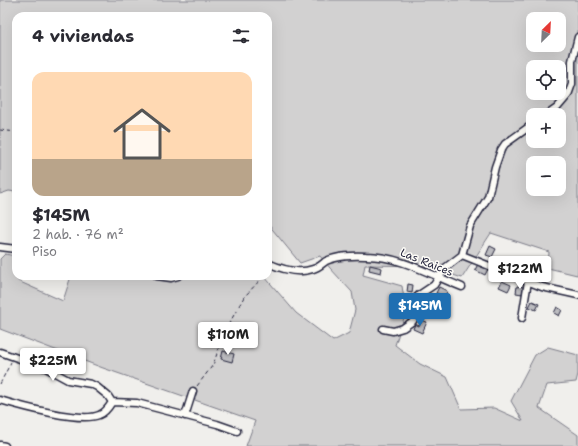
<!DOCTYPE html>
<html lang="es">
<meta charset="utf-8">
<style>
body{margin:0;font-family:"Shantell Sans",sans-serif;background:#f2f2f3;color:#2b2b33;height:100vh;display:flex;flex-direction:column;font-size:15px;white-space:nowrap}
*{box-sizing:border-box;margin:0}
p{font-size:13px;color:#7c7c81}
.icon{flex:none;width:22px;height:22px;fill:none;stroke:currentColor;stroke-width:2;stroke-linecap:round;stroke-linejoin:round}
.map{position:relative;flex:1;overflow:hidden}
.drawer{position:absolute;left:12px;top:12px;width:260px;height:268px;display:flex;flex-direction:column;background:#fff;border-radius:12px;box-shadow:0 4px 16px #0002}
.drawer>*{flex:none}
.needle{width:26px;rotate:24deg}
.controls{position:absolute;left:526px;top:12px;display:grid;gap:8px}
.controls a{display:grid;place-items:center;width:40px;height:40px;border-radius:8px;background:#fff;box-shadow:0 4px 16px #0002;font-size:20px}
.price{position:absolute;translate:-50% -34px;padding:0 9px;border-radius:4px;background:#fff;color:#222;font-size:13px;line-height:26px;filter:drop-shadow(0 1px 2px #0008)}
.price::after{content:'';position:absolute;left:50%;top:24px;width:12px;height:9px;margin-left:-6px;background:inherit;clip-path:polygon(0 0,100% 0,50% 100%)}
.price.on{background:#1f6fb2;color:#fff}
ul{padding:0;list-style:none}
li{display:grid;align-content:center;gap:8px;height:212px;padding:0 20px}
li+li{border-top:1px solid #e1e1e2}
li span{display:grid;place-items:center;height:124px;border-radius:12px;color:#555}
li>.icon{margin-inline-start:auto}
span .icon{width:72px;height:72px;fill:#fffc;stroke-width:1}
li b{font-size:17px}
h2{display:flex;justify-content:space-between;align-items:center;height:48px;padding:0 20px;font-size:17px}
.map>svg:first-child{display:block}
.green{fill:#d2d1d1;stroke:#7a7a86;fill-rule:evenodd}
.building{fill:#bcbcc0;stroke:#22223b}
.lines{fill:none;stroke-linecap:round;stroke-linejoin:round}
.minor-casing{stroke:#22223b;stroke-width:9}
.path{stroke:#22223b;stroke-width:1;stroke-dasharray:4 3;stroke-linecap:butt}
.minor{stroke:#fdfcf7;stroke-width:6}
.labels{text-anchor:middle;stroke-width:3;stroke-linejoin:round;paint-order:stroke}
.street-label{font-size:11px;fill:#22223b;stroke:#fdfcf7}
</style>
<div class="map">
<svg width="578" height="446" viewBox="0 0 578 446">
<rect width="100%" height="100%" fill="#f0efec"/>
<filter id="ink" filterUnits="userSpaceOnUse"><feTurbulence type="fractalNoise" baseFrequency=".025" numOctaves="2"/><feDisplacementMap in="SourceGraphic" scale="8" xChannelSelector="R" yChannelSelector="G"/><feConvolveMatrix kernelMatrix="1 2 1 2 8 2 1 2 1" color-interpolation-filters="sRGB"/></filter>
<g filter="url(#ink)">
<path class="green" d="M0,0H578V272L577,275L548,268L549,252L491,233L462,278L427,266L365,265L363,275L402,286L406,312L395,345L420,364L447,377L461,409L494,408L523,421L511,401L535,355L548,347L578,355V374L576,382L547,385L539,408L578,435V446H246L255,421L103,368L0,329V259L5,254L16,256V276H19L18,281L63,301L71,276H264L296,313L333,341L349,333L355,310L352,292L330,268L320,256L300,263L268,224V16H16V192L9,191L0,194ZM533,19H559V45H533ZM533,67H559V93H533ZM533,115H559V141H533ZM533,163H559V189H533Z"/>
<path class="building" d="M490,246L496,249L492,257L486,255Z
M478,264L488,269L485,275L475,270Z
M370,265L382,268L381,273L369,270Z
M534,271L538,274L533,281L529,278Z
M502,281L511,285L508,291L499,287Z
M408,284L413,285L412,293L407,292Z
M517,286L524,287L522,294L516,293Z
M439,287L447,291L445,297L436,293Z
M532,301L539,304L536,310L529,307Z
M557,307L562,310L559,316L554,313Z
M421,320L427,322L422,333L413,329L415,324L419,326Z
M223,351L234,354L232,362L221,359Z"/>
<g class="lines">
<defs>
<path id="minor" d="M547,115L557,108L568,95L572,84V61L578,37
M0,247L16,249
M462,255L542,287L578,295
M268,263C281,269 299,274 313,269C318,268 322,264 326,261C337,256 354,255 366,256C400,256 431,275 462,287
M157,276L171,278L178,276
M522,318L528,281
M383,329L393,331L403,328L413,321L416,316V298L419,295L434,285L445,268L462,255L470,226L488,197L495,167L501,150L505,144L533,124
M0,352L46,368L68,380L91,384L97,387L108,396L112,402
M0,400C20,406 81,423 99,415C105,413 109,407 112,402L137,403L217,424L237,431
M185,416L193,391
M0,445L5,446"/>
</defs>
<use href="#minor" class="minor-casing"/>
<path class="path" d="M0,130L16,132
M268,274L273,271
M0,384L11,362
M197,386L213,365L225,331L244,297L264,276"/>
<use href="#minor" class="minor"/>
</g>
</g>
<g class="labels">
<g class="street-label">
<text transform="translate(427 262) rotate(22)" y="4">Las Raices</text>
</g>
</g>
</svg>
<div class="controls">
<a><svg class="needle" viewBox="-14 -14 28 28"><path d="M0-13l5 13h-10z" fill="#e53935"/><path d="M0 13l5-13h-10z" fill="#7c7c81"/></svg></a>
<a><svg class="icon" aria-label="locate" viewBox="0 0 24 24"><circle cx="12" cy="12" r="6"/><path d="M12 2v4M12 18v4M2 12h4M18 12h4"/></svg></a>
<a>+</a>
<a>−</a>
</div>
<b class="price" style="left:520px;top:290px">$122M</b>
<b class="price on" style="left:420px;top:327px">$145M</b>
<b class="price" style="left:228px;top:356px">$110M</b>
<b class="price" style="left:53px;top:382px">$225M</b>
<section class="drawer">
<h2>4 viviendas<svg class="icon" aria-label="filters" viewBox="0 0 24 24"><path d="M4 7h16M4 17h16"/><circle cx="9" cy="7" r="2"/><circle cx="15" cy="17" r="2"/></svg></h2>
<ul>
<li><span style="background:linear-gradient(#ffd9b3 70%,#b9a48a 0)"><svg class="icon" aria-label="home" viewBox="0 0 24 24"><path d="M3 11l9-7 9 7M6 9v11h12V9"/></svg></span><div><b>$145M</b><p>2 hab. · 76 m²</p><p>Piso</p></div></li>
</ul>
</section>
</div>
